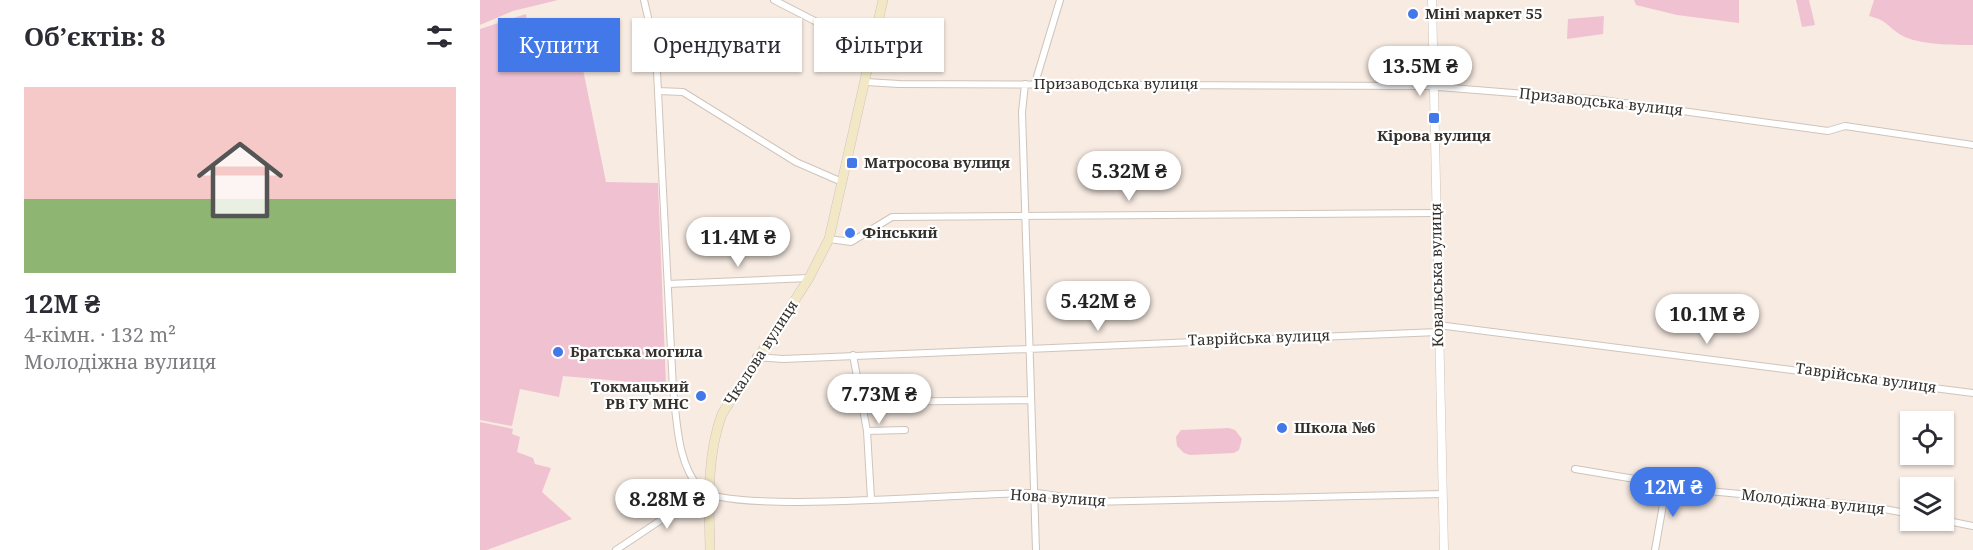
<!DOCTYPE html>
<html lang="uk">
<meta charset="utf-8">
<style>
body{margin:0;font-family:"Noto Serif",serif;background:#f2f2f3;color:#2b2b33;height:100vh;display:flex;flex-direction:column;font-size:22px;white-space:nowrap}
*{box-sizing:border-box;margin:0}
p{font-size:20px;color:#7c7c81}
.icon{flex:none;width:33px;height:33px;fill:none;stroke:currentColor;stroke-width:2;stroke-linecap:round;stroke-linejoin:round}
.map{position:relative;flex:1;overflow:hidden}
.sheet{display:flex;flex-direction:column;background:#fff;width:480px}
.sheet>*{flex:none}
.hud{position:absolute;left:18px;top:18px;width:570px;height:54px;display:flex;gap:12px}
.fabs{position:absolute;left:1420px;top:411px;display:grid;gap:12px}
.fabs a{display:grid;place-items:center;width:54px;height:54px;border-radius:0px;background:#fff;box-shadow:0 2px 4px #0004;font-size:30px}
.price{position:absolute;translate:-50% -51px;padding:0 14px;border-radius:21px;background:#fff;color:#222;font-size:20px;line-height:39px;filter:drop-shadow(0 2px 3px #0008)}
.price::after{content:'';position:absolute;left:50%;top:36px;width:18px;height:14px;margin-left:-9px;background:inherit;clip-path:polygon(0 0,100% 0,50% 100%)}
.price.current{background:#4278e8;color:#fff}
ul{padding:0;list-style:none}
li{display:grid;align-content:center;gap:12px;height:318px;padding:0 24px}
li span{display:grid;place-items:center;height:186px;border-radius:0px;color:#555}
li>.icon{margin-inline-start:auto}
span .icon{width:108px;height:108px;fill:#fffc;stroke-width:1}
li b{font-size:26px}
h2{display:flex;justify-content:space-between;align-items:center;height:72px;padding:0 24px;font-size:26px}
.chip{padding:0 21px;border-radius:0px;background:#fff;box-shadow:0 2px 4px #0004;font-size:21px;line-height:54px}
.chip.current{background:#4278e8;color:#fff}
main{display:flex;flex:1;min-height:0}
.map>svg:first-child{display:block}
.green{fill:#f0c2d1}
.lines{fill:none;stroke-linecap:round;stroke-linejoin:round}
.minor-casing{stroke:#cfc4bb;stroke-width:8}
.tertiary-casing{stroke:#cfc4bb;stroke-width:9}
.secondary-casing{stroke:#cfc4bb;stroke-width:10}
.minor{stroke:#fff;stroke-width:6}
.tertiary{stroke:#fff;stroke-width:8}
.secondary{stroke:#f3e8c6;stroke-width:9}
.poi-dot{fill:#4278e8;stroke:#fff;stroke-width:2}
.labels{text-anchor:middle;stroke-width:4.5;stroke-linejoin:round;paint-order:stroke}
.poi-label{font-size:15px;font-weight:bold;fill:#34302c;stroke:#fff;text-anchor:start}
.street-label{font-size:15px;fill:#34302c;stroke:#fff}
</style>
<main>
<section class="sheet">
<h2>Об’єктів: 8<svg class="icon" aria-label="filters" viewBox="0 0 24 24"><path d="M4 7h16M4 17h16"/><circle cx="9" cy="7" r="2"/><circle cx="15" cy="17" r="2"/></svg></h2>
<ul>
<li><span style="background:linear-gradient(#f6c9c9 60%,#8fb573 0)"><svg class="icon" aria-label="home" viewBox="0 0 24 24"><path d="M3 11l9-7 9 7M6 9v11h12V9"/></svg></span><div><b>12M ₴</b><p>4-кімн. · 132 m²</p><p>Молодіжна вулиця</p></div></li>
</ul>
</section>
<div class="map">
<svg width="1493" height="550" viewBox="0 0 1493 550">
<rect width="100%" height="100%" fill="#f7ebe2"/>
<path class="green" d="M0,0H78L33,11L0,25Z
M1154,0H1259V23L1197,15L1156,5Z
M1316,0H1329L1335,25L1322,27Z
M1394,0H1493V45C1474,45 1438,45 1421,35C1406,26 1409,21 1389,16Z
M46,14L48,27L69,28L85,41L98,45L126,182L178,183L186,385L83,376L79,397L40,389L32,426L0,420V29Z
M1124,16L1123,34L1087,39L1088,19Z
M0,422L33,429L32,434L40,437L37,452L53,458L55,464L71,468L62,492L92,519L7,550H0Z
M749,428L755,430L762,439L759,450L754,453L710,455L704,453L697,446L696,437L701,430Z"/>
<g class="lines">
<defs>
<path id="minor" d="M164,0L176,52L193,389C197,421 197,463 220,489C244,516 501,492 551,493C570,493 590,499 609,502L963,494
M294,0L393,51
M386,82L419,84L946,86L1122,100L1348,131L1365,126L1493,145
M555,83L580,0
M545,84L542,112L556,550
M178,91L203,92L316,162L362,182
M349,239L371,242L412,217L955,213
M188,284L329,278
M958,325L1493,393
M373,355L387,431L391,499
M276,357L303,359L958,332
M383,402L550,400
M387,431L425,430
M1095,469L1155,479L1180,478L1207,489L1388,506L1431,514
M1463,520L1493,526
M136,550L196,510L230,496
M1175,550L1187,482"/>
<path id="tertiary" d="M952,0L964,550"/>
<path id="secondary" d="M230,550C229,505 226,457 242,414L329,278L349,239L403,0"/>
</defs>
<use href="#minor" class="minor-casing"/>
<use href="#tertiary" class="tertiary-casing"/>
<use href="#secondary" class="secondary-casing"/>
<use href="#minor" class="minor"/>
<use href="#tertiary" class="tertiary"/>
<use href="#secondary" class="secondary"/>
</g>
<g class="poi-dot">
<circle cx="933" cy="14" r="6"/>
<rect x="948" y="112" width="12" height="12" rx="3"/>
<rect x="366" y="157" width="12" height="12" rx="3"/>
<circle cx="370" cy="233" r="6"/>
<circle cx="78" cy="352" r="6"/>
<circle cx="221" cy="396" r="6"/>
<circle cx="802" cy="428" r="6"/>
</g>
<g class="labels">
<g class="poi-label">
<text x="945" y="19">Міні маркет 55</text>
<text x="954" y="141" text-anchor="middle">Кірова вулиця</text>
<text x="384" y="168">Матросова вулиця</text>
<text x="382" y="238">Фінський</text>
<text x="90" y="357">Братська могила</text>
<text x="209" y="392" text-anchor="end">Токмацький<tspan x="209" dy="17">РВ ГУ МНС</tspan></text>
<text x="814" y="433">Школа №6</text>
</g>
<g class="street-label">
<text x="636" y="89">Призаводська вулиця</text>
<text transform="translate(1121 102) rotate(6)" y="5">Призаводська вулиця</text>
<text transform="translate(957 275) rotate(-91)" y="5">Ковальська вулиця</text>
<text transform="translate(779 338) rotate(-2)" y="5">Таврійська вулиця</text>
<text transform="translate(281 353) rotate(-57)" y="5">Чкалова вулиця</text>
<text transform="translate(1386 378) rotate(8)" y="5">Таврійська вулиця</text>
<text transform="translate(578 498) rotate(4)" y="5">Нова вулиця</text>
<text transform="translate(1333 502) rotate(6)" y="5">Молодіжна вулиця</text>
</g>
</g>
</svg>
<div class="fabs">
<a><svg class="icon" aria-label="locate" viewBox="0 0 24 24"><circle cx="12" cy="12" r="6"/><path d="M12 2v4M12 18v4M2 12h4M18 12h4"/></svg></a>
<a><svg class="icon" aria-label="layers" viewBox="0 0 24 24"><path d="M12 4l9 5-9 5-9-5zM3 14l9 5 9-5"/></svg></a>
</div>
<b class="price" style="left:940px;top:97px">13.5M ₴</b>
<b class="price" style="left:649px;top:202px">5.32M ₴</b>
<b class="price" style="left:258px;top:268px">11.4M ₴</b>
<b class="price" style="left:618px;top:332px">5.42M ₴</b>
<b class="price" style="left:1227px;top:345px">10.1M ₴</b>
<b class="price" style="left:399px;top:425px">7.73M ₴</b>
<b class="price current" style="left:1193px;top:518px">12M ₴</b>
<b class="price" style="left:187px;top:530px">8.28M ₴</b>
<div class="hud">
<a class="chip current">Купити</a>
<a class="chip">Орендувати</a>
<a class="chip">Фільтри</a>
</div>
</div>
</main>
